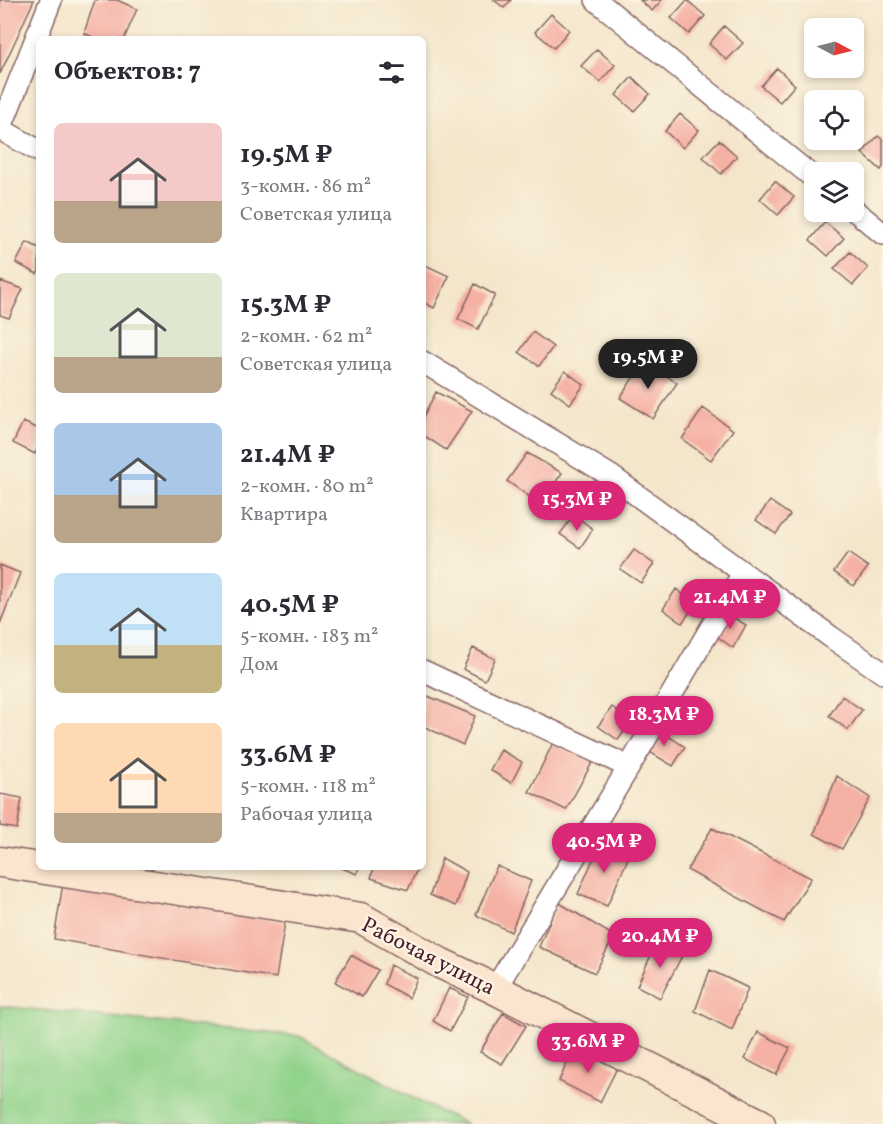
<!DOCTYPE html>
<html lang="ru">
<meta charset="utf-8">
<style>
body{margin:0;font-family:Vollkorn,serif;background:#f2f2f3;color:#2b2b33;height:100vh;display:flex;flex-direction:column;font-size:22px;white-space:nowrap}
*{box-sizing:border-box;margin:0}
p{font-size:20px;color:#7c7c81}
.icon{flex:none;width:33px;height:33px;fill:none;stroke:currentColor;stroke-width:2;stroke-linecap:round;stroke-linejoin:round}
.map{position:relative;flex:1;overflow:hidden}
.drawer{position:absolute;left:36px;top:36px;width:390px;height:834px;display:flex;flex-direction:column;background:#fff;border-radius:9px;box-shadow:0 3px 9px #0003}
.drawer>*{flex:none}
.needle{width:39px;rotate:97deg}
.tools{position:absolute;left:804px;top:18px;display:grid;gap:12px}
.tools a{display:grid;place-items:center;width:60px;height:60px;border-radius:9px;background:#fff;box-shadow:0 3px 9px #0003;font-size:30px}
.price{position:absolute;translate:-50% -51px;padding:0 14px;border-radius:21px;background:#db2777;color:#fff;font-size:20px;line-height:39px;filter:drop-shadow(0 2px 3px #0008)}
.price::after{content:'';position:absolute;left:50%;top:36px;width:18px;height:14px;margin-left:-9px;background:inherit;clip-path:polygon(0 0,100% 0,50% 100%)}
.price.on{background:#222;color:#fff}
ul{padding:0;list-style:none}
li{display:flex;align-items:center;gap:18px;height:150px;padding:0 18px}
li span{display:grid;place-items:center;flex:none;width:168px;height:120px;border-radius:9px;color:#555}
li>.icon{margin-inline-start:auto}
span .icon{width:72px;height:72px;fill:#fffc;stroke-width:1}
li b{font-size:26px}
h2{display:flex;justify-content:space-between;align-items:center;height:72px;padding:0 18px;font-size:26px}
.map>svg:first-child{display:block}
.green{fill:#91d38b;stroke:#6e795b;stroke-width:1.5}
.building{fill:#f5b1a4}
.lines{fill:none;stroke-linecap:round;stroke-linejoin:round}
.minor-casing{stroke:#866563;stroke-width:24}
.secondary-casing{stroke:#866563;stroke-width:33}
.minor{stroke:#fff;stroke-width:21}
.secondary{stroke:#fce5cf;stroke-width:30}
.labels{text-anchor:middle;stroke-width:4.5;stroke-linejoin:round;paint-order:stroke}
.street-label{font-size:22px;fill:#4a1f2b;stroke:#fcf5e5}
</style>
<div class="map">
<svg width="883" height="1124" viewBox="0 0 883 1124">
<rect width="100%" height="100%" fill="#fcf5e5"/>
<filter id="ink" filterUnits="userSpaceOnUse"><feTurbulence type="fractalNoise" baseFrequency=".0167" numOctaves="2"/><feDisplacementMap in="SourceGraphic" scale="12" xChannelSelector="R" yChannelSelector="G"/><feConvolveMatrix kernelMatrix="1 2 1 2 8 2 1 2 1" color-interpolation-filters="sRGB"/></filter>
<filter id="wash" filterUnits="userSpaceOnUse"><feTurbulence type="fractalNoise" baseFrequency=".008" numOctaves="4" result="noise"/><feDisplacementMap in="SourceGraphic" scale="24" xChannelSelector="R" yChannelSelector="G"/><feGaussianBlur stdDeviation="1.35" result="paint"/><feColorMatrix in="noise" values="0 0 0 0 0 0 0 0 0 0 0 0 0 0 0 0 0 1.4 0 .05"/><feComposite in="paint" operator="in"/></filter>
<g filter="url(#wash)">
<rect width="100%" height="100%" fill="#f4e6cb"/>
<path class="green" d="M0,1006L299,1036L428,1106L467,1124H0Z"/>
<g id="blocks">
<path class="building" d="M0,0H34L0,74Z
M95,0H117L137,9L124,39H97L84,33Z
M494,0H511L504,8Z
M640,0H662L652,11Z
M687,0L705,16L689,34L671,18Z
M551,14L569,30L554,48L535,32Z
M724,26L743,43L727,60L709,44Z
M597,49L615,65L600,82L581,66Z
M777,68L795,85L780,102L761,86Z
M632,77L650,94L634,111L616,95Z
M680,114L699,130L683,148L665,131Z
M878,136L883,140V167L881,170L862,153Z
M719,140L737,156L721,174L703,157Z
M775,181L794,197L778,215L760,199Z
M825,222L844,238L828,256L810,240Z
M27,242L39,248V271L37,274L16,263Z
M850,252L868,268L853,285L834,269Z
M423,264L449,276L434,308L423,302Z
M0,281L23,289L9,318L0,315Z
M475,284L495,295L478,329L458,319Z
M533,332L553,347L539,366L519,352Z
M644,361L677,383L653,419L620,398Z
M565,371L584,385L570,404L551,390Z
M436,392L472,411L446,450L423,435V417Z
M703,408L733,430L711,460L682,439Z
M23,422L39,429V445L35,454L13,443Z
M527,453L562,473L540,504L507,481Z
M770,501L790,515L776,534L756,520Z
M574,515L593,529L580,548L560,534Z
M634,550L654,564L641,583L620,569Z
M848,553L868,567L854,586L834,572Z
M0,565L20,573L0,624Z
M676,589L696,604L682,623L663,609Z
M726,613L746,625L733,648L715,635Z
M473,648L495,659L485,680L463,669Z
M423,694L475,716L463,745L423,726Z
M842,696L862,710L848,730L829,716Z
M612,707L632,721L618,740L598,726Z
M655,727L685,747L673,766L643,748Z
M554,741L593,761L566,810L529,792Z
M501,750L522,762L511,783L490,770Z
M837,776L870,798L842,849L814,834Z
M0,794L22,798L17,829L0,826Z
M712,828L811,878L784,922L687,870Z
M601,841L630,854L607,906L578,894Z
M442,858L467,872L456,906L430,895Z
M497,866L531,881L511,932L476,915Z
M339,867H359L357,874Z
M374,867H418L408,890L371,878Z
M63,883L285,922L276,978L54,939Z
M558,902L614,936L595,973L539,947Z
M657,942L684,952L660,998L637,986Z
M351,955L378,970L362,997L335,982Z
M390,965L417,978L409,998L384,984Z
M710,970L748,988L732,1030L695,1011Z
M449,988L468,997L450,1031L433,1021Z
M503,1013L526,1026L502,1064L480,1052Z
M758,1032L790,1048L776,1075L745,1059Z
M575,1045L617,1068L600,1102L559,1081Z"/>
</g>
</g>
<g filter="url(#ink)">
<use href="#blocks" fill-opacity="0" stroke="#866563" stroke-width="1.5"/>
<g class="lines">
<defs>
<path id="minor" d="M596,0L814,178
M0,129L39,151
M0,130L51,0
M854,210L883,234
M423,362L611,476L831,637L883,673
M423,671L629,767
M495,989L629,767L743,573"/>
<path id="secondary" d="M0,862L361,918L440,963L495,989L760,1124"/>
</defs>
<use href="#minor" class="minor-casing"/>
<use href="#secondary" class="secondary-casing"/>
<use href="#minor" class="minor"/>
<use href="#secondary" class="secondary"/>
</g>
</g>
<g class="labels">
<g class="street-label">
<text transform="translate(429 955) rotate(27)" y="8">Рабочая улица</text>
</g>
</g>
</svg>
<div class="tools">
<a><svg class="needle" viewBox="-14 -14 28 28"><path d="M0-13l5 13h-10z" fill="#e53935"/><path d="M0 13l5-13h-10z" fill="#7c7c81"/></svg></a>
<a><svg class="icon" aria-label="locate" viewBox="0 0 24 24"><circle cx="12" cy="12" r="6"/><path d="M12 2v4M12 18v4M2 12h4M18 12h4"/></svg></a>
<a><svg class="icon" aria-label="layers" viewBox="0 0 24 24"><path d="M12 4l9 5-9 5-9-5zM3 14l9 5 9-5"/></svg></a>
</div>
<b class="price on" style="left:648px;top:390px">19.5M ₽</b>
<b class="price" style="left:577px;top:532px">15.3M ₽</b>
<b class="price" style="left:730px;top:630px">21.4M ₽</b>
<b class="price" style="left:664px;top:747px">18.3M ₽</b>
<b class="price" style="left:604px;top:874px">40.5M ₽</b>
<b class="price" style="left:660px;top:969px">20.4M ₽</b>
<b class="price" style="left:588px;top:1074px">33.6M ₽</b>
<section class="drawer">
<h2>Объектов: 7<svg class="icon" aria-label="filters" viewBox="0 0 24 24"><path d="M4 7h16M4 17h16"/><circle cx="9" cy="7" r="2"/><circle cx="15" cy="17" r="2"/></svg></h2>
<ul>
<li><span style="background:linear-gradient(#f6c9c9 65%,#b9a48a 0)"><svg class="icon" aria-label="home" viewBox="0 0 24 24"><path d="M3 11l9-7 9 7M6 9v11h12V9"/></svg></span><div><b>19.5M ₽</b><p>3-комн. · 86 m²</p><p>Советская улица</p></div></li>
<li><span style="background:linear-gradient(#dfe7d0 70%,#b9a48a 0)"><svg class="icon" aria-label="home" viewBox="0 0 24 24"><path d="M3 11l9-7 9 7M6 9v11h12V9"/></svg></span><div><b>15.3M ₽</b><p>2-комн. · 62 m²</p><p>Советская улица</p></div></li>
<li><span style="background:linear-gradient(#a9c7e8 60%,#b9a48a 0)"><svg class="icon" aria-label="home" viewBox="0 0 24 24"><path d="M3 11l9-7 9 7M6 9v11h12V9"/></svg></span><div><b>21.4M ₽</b><p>2-комн. · 80 m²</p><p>Квартира</p></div></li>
<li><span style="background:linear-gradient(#bfe0f5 60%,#c2b280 0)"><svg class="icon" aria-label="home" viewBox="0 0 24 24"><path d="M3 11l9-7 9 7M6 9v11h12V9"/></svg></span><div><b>40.5M ₽</b><p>5-комн. · 183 m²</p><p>Дом</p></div></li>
<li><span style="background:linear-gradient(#ffd9b3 75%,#b9a48a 0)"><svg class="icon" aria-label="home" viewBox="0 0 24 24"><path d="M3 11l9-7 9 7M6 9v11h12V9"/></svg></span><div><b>33.6M ₽</b><p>5-комн. · 118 m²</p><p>Рабочая улица</p></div></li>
</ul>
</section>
</div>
